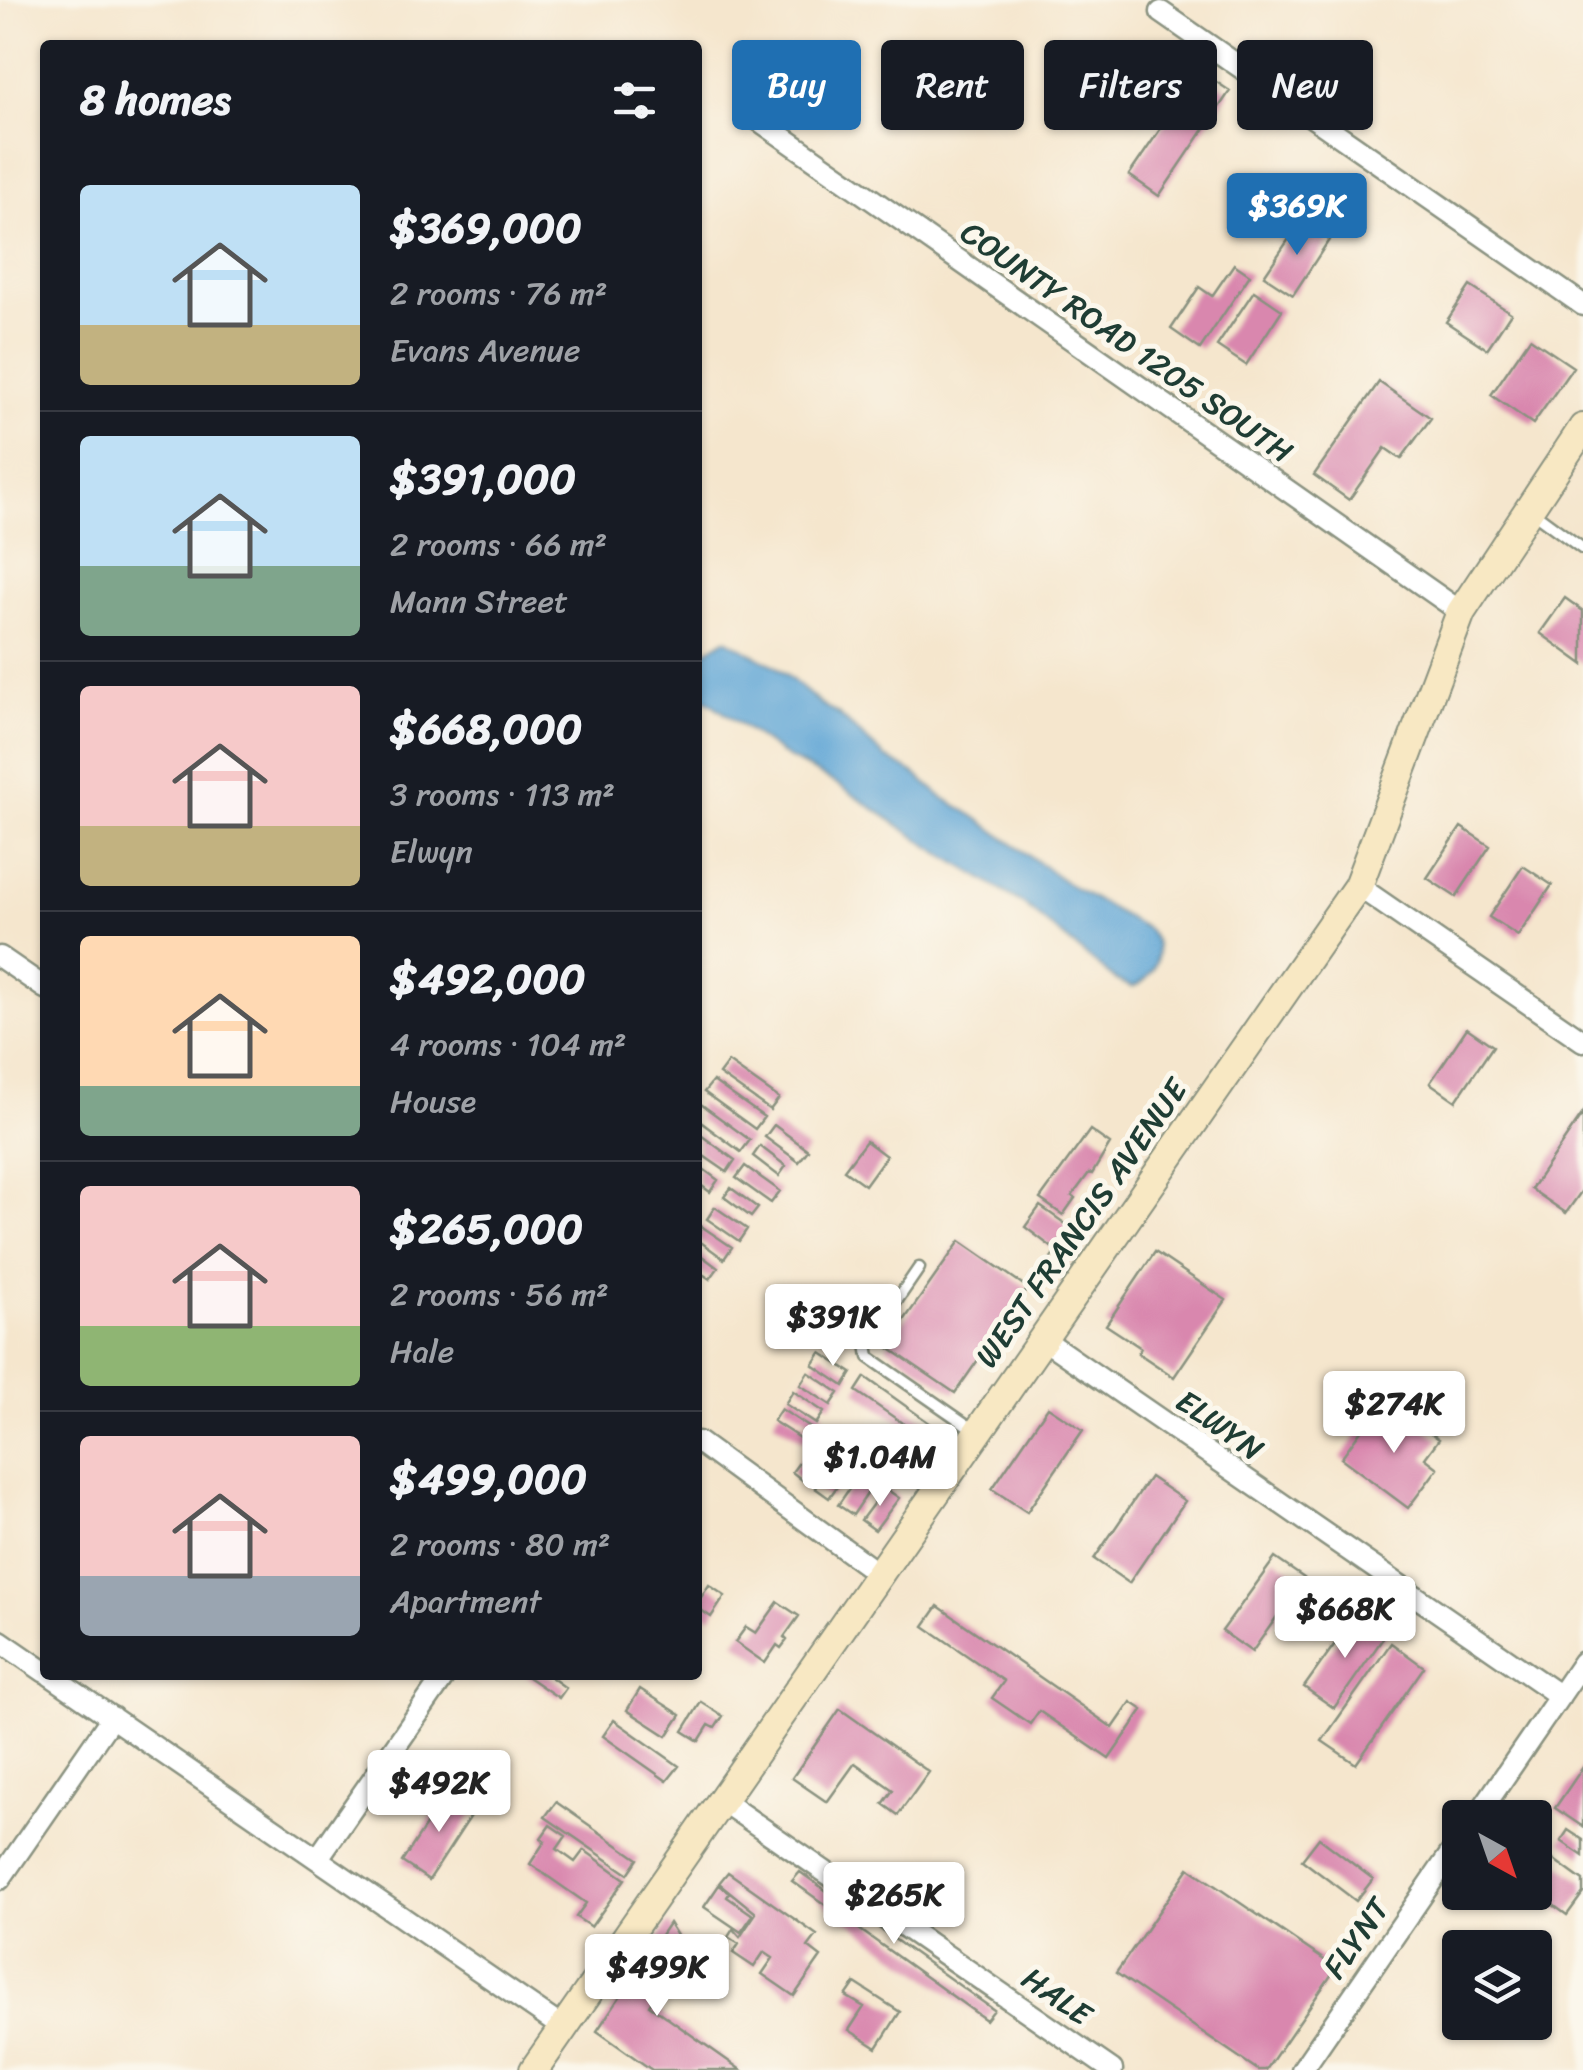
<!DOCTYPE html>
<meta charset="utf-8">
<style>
body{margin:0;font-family:Sriracha,sans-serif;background:#242831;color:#f1f3f6;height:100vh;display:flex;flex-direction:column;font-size:38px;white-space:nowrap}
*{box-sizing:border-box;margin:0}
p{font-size:32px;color:#9ea1a6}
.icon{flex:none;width:55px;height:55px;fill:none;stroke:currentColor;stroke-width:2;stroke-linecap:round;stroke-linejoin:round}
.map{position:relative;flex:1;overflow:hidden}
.details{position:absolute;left:40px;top:40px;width:662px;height:1640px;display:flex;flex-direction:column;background:#171b24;border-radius:10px;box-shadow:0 2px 8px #0004}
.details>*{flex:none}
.top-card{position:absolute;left:732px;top:40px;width:700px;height:90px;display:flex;gap:20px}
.needle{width:65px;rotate:140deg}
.buttons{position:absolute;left:1442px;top:1800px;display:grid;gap:20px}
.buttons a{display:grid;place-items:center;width:110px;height:110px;border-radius:10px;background:#171b24;box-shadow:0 2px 8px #0004;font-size:50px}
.price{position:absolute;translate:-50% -85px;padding:0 22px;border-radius:10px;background:#fff;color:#222;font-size:32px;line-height:65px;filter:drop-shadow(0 2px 5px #0008)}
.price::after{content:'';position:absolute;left:50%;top:60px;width:30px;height:22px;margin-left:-15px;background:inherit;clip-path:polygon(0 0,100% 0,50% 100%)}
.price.active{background:#1f6fb2;color:#fff}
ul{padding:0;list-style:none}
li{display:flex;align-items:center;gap:30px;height:250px;padding:0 40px}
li+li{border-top:2px solid #363941}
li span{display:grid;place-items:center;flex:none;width:280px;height:200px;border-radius:10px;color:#555}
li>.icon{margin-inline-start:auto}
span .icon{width:120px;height:120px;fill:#fffc;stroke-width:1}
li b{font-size:42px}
h2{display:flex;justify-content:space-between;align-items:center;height:120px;padding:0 40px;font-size:42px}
.chip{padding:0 35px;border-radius:10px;background:#171b24;box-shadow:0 2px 8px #0004;font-size:35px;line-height:90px}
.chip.active{background:#1f6fb2;color:#fff}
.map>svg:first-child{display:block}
.water{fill:#5fa5d5;stroke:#3f7184;stroke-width:2.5}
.building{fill:#d987ae}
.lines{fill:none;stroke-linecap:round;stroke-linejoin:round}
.lane-casing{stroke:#8a9280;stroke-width:15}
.street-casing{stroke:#8a9280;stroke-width:25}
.secondary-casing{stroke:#8a9280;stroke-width:32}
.lane{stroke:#fff;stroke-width:10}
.street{stroke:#fff;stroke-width:20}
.secondary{stroke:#f8e8c3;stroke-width:28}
.labels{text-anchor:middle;stroke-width:10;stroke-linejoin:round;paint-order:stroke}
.street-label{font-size:32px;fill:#1f3d34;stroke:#fbf7ec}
</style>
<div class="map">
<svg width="1583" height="2070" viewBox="0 0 1583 2070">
<rect width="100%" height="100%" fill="#fbf7ec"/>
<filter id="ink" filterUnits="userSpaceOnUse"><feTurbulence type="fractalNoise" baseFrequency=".01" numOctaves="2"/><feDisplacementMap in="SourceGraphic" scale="20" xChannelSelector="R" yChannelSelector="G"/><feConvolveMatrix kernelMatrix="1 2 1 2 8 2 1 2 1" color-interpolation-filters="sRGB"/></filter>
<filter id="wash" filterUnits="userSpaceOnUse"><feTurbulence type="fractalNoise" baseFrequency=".0048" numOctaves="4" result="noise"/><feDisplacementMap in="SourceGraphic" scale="40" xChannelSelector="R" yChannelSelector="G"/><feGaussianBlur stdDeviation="2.25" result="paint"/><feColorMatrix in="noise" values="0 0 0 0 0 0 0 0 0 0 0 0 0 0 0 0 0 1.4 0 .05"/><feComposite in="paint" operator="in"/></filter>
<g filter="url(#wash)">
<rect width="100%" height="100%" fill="#f5e6cd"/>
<path class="water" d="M726,639L775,666L821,704L839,715L884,756L915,774L942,797L974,816L1071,886L1147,929C1165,948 1158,978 1132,987L1116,980L1022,903L929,846L839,785L786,757L702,697L698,688V669L704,652Z"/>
<g id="blocks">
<path class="building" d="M1200,71L1230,91L1159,196L1129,175Z
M1301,221L1329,240L1293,295L1264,276Z
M1234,264L1250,275L1200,349L1171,329L1199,287L1212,296Z
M1470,286L1511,313L1487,349L1446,322Z
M1254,291L1282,310L1246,365L1217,346Z
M1530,338L1573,367L1533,424L1491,395Z
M1379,382L1431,418L1401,459L1385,448L1349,500L1314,475Z
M1565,598L1583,611V664L1540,633Z
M1461,827L1490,846L1456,897L1427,878Z
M1523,866L1552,885L1518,936L1489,917Z
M1467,1028L1493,1046L1456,1101L1430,1083Z
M728,1062L779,1098L770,1110L719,1074Z
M713,1081L764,1117L755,1129L704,1092Z
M698,1102L750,1140L741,1152L698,1120Z
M1583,1113V1189L1566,1213L1531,1189Z
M774,1125L808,1150L799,1162L765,1137Z
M1090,1130L1110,1144L1092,1174L1089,1173L1072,1196L1075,1198L1063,1215L1040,1199Z
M698,1133L735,1160L727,1172L698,1152Z
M866,1141L886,1156L865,1185L844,1170Z
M760,1146L786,1166L779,1176L753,1156Z
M698,1165L718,1180L710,1192L698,1183Z
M745,1166L780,1191L771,1203L736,1178Z
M731,1188L758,1208L751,1217L724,1197Z
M1040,1206L1070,1227L1054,1249L1025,1227Z
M715,1207L747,1229L739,1241L707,1219Z
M701,1226L732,1247L724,1259L698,1240Z
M960,1241L1028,1288L955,1393L886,1346Z
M1057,1249L1071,1258L1060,1273L1047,1264Z
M1155,1252L1226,1300L1174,1377L1138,1353L1141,1348L1106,1325Z
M698,1253L718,1268L710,1279L698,1271Z
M821,1353L852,1373L844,1386L813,1365Z
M808,1372L839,1393L831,1405L800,1385Z
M865,1377L945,1434L931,1455L916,1444L921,1436L856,1391Z
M793,1391L824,1412L816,1424L785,1404Z
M1048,1407L1083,1430L1027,1512L992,1489Z
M1396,1408L1439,1439L1425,1458L1438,1468L1408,1508L1341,1458L1369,1419L1381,1428Z
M781,1409L812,1429L804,1441L773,1421Z
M815,1441L829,1451L806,1483L792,1472Z
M837,1455L852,1465L829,1498L815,1488Z
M861,1472L875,1482L853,1515L838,1505Z
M1150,1477L1185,1501L1129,1583L1094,1559Z
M885,1488L899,1498L875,1530L861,1520Z
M1275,1558L1304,1578L1252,1652L1222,1631Z
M709,1585L725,1596L711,1617L698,1608V1602Z
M778,1602L799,1616L784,1637L787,1640L781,1648L777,1645L765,1663L735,1642L746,1627L756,1633Z
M938,1606L1113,1728L1131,1702L1143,1710L1109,1759L1039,1711L1030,1724L992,1698L1004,1681L924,1626Z
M1357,1613L1386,1634L1334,1708L1304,1687Z
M1391,1643L1424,1667L1356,1764L1322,1741Z
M525,1675H548L566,1688L559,1698Z
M640,1689L681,1715L667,1736L627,1710Z
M701,1702L723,1716L715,1728L709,1725L699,1741L683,1731Z
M840,1709L929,1772L898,1815L883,1804L893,1790L855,1763L827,1802L792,1778Z
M614,1720L679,1766L667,1781L603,1736Z
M1583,1767V1827L1555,1808Z
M449,1790L476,1808L429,1880L402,1862Z
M556,1802L638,1859L628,1874L545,1817Z
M550,1825L566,1836L557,1849L575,1862L584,1850L625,1879L591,1927L576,1917L586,1903L530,1864L545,1841L541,1838Z
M1568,1830L1583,1840V1856L1561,1841Z
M1319,1838L1373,1879L1356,1901L1302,1860Z
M1535,1846L1583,1881V1893L1567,1915L1535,1892Z
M1189,1868L1336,1968L1266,2070H1258L1116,1973Z
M728,1872L817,1935L808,1947L821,1957L794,1996L762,1974L773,1958L764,1952L754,1967L733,1953L739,1944L728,1937L733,1929L740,1937L756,1913L719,1883Z
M800,1872L994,2010L986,2020L792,1881Z
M719,1885L730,1892L727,1897L753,1915L741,1932L704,1907Z
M669,1923L685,1948L649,2005L741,2070H652L597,2031Z
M855,1983L900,2012L877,2048L849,2030L864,2007L846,1996Z"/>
</g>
</g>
<g filter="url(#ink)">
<use href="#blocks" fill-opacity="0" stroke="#8a9280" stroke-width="2.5"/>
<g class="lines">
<defs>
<path id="lane" d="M1530,510L1583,549
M919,1268L867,1344L869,1357L977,1432"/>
<path id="street" d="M1161,12L1583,305
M760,121L1461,612
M1358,886L1583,1041
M0,957L45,988
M1043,1339L1560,1696
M698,1442L879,1574
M0,1641L45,1672
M50,1675L563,2028
M721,1800L1112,2070
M1476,1818L1583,1662
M318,1858L445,1675
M0,1879L112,1717
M1302,2070L1460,1840"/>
<path id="secondary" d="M534,2070L1358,886L1461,612L1583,428"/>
</defs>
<use href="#lane" class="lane-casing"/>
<use href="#street" class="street-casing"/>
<use href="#secondary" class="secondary-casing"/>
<use href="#lane" class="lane"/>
<use href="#street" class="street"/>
<use href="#secondary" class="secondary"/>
</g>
</g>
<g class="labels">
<g class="street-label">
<text transform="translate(1127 342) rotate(35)" y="11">COUNTY ROAD 1205 SOUTH</text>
<text transform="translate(1081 1223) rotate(-55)" y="11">WEST FRANCIS AVENUE</text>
<text transform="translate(1220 1425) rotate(35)" y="11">ELWYN</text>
<text transform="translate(1356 1938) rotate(-55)" y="11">FLYNT</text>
<text transform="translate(1057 1996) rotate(35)" y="11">HALE</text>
</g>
</g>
</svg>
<div class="buttons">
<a><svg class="needle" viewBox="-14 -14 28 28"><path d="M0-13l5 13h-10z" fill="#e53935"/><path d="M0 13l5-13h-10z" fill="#9ea1a6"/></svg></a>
<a><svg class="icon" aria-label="layers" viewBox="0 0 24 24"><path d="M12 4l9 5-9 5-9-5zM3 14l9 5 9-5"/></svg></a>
</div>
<b class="price active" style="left:1297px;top:258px">$369K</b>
<b class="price" style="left:833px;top:1369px">$391K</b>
<b class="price" style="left:1394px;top:1456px">$274K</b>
<b class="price" style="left:880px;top:1509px">$1.04M</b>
<b class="price" style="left:1345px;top:1661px">$668K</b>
<b class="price" style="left:439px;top:1835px">$492K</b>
<b class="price" style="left:894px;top:1947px">$265K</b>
<b class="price" style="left:657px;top:2019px">$499K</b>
<div class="top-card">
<a class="chip active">Buy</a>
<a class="chip">Rent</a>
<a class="chip">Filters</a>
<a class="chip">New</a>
</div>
<section class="details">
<h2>8 homes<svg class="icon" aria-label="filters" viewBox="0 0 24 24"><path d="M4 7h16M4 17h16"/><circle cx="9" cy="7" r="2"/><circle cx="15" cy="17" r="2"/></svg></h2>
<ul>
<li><span style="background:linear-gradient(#bfe0f5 70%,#c2b280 0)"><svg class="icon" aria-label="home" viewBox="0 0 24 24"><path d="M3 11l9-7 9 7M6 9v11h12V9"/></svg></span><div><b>$369,000</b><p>2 rooms · 76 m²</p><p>Evans Avenue</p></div></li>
<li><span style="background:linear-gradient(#bfe0f5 65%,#7fa58c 0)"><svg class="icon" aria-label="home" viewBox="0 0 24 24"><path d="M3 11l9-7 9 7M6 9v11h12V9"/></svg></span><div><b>$391,000</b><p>2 rooms · 66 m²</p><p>Mann Street</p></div></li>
<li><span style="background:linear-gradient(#f6c9c9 70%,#c2b280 0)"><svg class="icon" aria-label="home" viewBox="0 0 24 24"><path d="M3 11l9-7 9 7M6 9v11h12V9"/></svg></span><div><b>$668,000</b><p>3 rooms · 113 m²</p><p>Elwyn</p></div></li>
<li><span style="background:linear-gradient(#ffd9b3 75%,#7fa58c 0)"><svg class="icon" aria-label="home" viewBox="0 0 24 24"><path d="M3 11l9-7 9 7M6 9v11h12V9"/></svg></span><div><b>$492,000</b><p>4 rooms · 104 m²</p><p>House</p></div></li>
<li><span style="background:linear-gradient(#f6c9c9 70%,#8fb573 0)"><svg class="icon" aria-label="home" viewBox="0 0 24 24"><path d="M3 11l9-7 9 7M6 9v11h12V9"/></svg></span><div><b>$265,000</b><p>2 rooms · 56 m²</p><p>Hale</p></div></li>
<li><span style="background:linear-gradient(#f6c9c9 70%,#9aa5b1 0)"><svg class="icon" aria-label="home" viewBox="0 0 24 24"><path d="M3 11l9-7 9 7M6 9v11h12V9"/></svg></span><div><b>$499,000</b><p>2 rooms · 80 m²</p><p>Apartment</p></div></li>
</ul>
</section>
</div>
